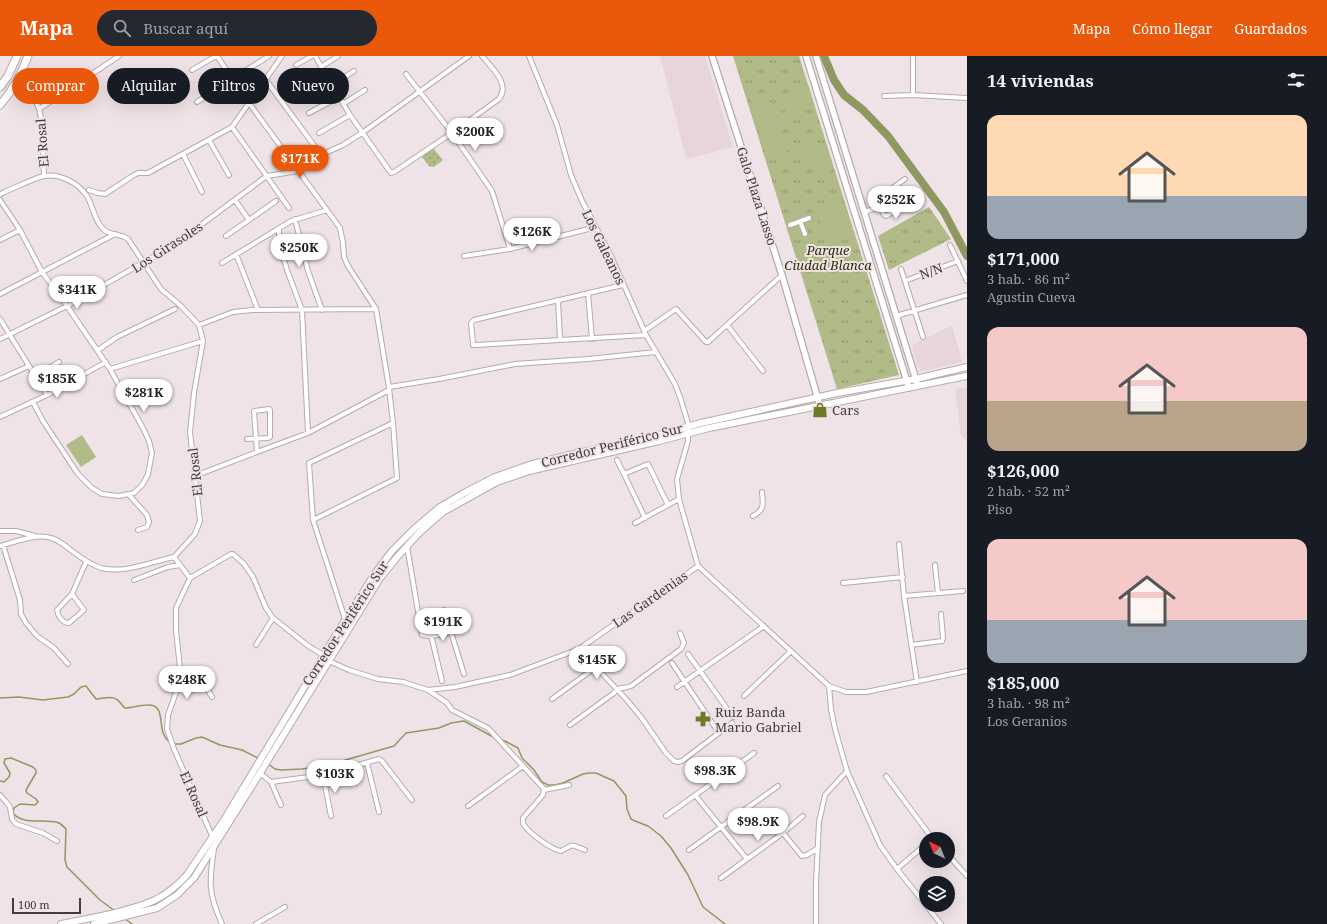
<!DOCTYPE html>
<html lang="es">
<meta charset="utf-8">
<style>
body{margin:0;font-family:"Noto Serif",serif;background:#242831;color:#f1f3f6;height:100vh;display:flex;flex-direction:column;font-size:15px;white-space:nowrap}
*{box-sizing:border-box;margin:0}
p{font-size:13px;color:#9ea1a6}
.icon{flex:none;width:22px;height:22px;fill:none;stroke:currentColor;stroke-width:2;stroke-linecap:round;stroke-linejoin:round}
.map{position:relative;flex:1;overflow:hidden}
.sheet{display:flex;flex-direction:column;background:#171b24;width:360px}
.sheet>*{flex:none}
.hud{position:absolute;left:12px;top:12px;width:380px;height:36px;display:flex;gap:8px}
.needle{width:26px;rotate:317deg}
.fabs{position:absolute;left:919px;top:776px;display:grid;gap:8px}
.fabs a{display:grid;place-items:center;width:36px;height:36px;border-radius:50%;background:#171b24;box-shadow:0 4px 16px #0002;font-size:20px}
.scale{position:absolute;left:12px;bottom:10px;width:69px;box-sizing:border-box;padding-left:4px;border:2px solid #403b3d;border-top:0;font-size:11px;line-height:14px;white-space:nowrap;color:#403b3d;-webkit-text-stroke:3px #f0e3e7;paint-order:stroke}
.price{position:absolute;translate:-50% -34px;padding:0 9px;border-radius:14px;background:#fff;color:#222;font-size:13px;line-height:26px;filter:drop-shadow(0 1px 2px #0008)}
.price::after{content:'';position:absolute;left:50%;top:24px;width:12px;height:9px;margin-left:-6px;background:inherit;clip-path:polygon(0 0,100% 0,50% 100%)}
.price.on{background:#ea580c;color:#fff}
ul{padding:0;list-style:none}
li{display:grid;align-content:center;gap:8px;height:212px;padding:0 20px}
li span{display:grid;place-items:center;height:124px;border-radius:12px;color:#555}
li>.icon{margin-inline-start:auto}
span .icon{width:72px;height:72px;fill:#fffc;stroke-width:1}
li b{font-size:17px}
h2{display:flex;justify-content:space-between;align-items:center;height:48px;padding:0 20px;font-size:17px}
.pill{padding:0 14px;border-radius:18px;background:#171b24;box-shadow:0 4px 16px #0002;font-size:14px;line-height:36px}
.pill.on{background:#ea580c;color:#fff}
header{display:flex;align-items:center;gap:24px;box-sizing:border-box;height:56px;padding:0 20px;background:#ea580c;color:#fff}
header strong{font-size:19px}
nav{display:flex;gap:22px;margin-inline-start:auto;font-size:14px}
.search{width:280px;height:36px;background:#242831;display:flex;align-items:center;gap:10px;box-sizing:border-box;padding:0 14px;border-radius:22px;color:#9ea1a6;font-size:15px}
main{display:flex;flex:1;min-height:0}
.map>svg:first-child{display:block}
.built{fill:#e8d4db}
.grass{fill:url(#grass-dots)}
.park{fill:url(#park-tufts)}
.garden{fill:#b0bb88}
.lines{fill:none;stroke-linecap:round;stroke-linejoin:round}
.stream{stroke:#8e9961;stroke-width:1.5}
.river{stroke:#8e9961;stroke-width:8}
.street-casing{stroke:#b6aaae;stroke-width:6}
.secondary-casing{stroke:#b6aaae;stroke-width:8}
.primary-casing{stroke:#b6aaae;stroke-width:8}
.highway-casing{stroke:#b6aaae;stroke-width:9}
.street{stroke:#fff;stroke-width:4}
.secondary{stroke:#fff;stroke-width:5.5}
.primary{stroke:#fff;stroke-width:6}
.highway{stroke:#fff;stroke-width:7}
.labels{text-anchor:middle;stroke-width:4;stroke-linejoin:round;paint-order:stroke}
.street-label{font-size:13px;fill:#403b3d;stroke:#f0e3e7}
.park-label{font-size:13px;font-style:italic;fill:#2a3103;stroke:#f0e3e7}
.poi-label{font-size:13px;fill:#403b3d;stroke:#f0e3e7;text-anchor:start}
</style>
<header>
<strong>Mapa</strong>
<div class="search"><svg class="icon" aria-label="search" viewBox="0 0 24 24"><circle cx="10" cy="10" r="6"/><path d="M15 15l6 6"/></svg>Buscar aquí</div>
<nav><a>Mapa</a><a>Cómo llegar</a><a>Guardados</a></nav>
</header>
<main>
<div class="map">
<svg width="967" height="868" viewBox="0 0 967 868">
<defs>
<pattern id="grass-dots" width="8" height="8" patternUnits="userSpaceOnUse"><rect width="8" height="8" fill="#b0bb88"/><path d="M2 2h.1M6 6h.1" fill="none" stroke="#919970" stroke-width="1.8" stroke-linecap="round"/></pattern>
<pattern id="park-tufts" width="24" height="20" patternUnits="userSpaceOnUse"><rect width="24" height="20" fill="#b0bb88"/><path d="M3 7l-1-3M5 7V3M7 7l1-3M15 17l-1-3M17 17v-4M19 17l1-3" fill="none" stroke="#919970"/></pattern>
</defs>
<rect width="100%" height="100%" fill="#f0e3e7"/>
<path class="built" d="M660,0H705L733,91L686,103Z
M952,269L962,306L921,316L920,312L918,313L912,289Z
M967,331V385L961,380L955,333Z"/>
<path class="grass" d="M433,92L443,104L434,111L429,110L422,101Z"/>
<path class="park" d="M733,0H799L899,319L837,333Z
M929,151L951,183L889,214L878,180Z"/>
<path class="garden" d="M808,28L815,51L786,60C782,42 790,45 798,31Z
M753,36L776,50V58L789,105L760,79L750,41Z
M821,87L828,106L816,110L810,91Z
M809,91L815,110L803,114L797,95Z
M841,141L852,176L826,184L816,150Z
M817,192L821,205L817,218L808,209L811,193Z
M82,379L96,401L81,411L66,389Z"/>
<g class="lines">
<path class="stream" d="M0,642L19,641L43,644L60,642L68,641L74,638L81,631L86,630L96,643C103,643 110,639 116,643C120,645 121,649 125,652C132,652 140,649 147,649C169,648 154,675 170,686
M501,684L505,685L518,692L522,702L534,714L542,726L548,729H555L563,727L583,718L589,717H596L614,725L626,740L627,753L631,763L635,765L648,770L661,780L671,792L688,819L703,851L725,868
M173,688H181L196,682L202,681L220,689L242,694L260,703
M268,708L275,713L281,714L302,713L328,709L394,690L406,677L439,672L451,667L464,665L497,683
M0,725L4,726L9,721L10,717L4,707L5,703L11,702L33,711L36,714V717L26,734L27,737L36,743L38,746L35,749L20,748L14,752L13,757C23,770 45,762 59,767C61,768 64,771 66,773L65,804L67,811L100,844L115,855
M124,862L132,868"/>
<path class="river" d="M824,0L834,24L844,39L863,54L888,80L944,156L967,200"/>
<defs>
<path id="street" d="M217,0L249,47L340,172L343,187L344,201L348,210L376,253L389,332L393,367L309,407L313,464L345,563
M315,0L350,59L391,117L394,116L452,77L499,43C511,28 491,11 482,0
M529,0L557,69L571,119L582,145L611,200L646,279L675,328L681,344L688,367V385L677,423L679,443L698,510L829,630L831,653L835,673L847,715L880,789L897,813L941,868
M296,9L312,0
M321,11L338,0
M23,13L39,53L42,66L44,120
M192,14L216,0
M406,18L452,77L492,135L510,193
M266,24L321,99
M332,29L354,15
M913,39L967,42
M884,40L913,39V0
M279,42L299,28
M197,46L232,23L269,0
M343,48L365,34
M39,53L119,0
M309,57L339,41
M232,71L289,152
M319,77L350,59
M209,84L229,119
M183,98L202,136
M267,120L298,115L321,99L343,89L362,77L469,0
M89,134L98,137L105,138L134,119L138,117H148L232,71L282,0
M0,139L4,136C15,132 34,122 44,120C60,117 78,127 87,140C93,150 94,164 103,173C110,180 119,177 128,183L161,233L180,249L199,269L203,285L194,337L190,376L200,465L195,478L174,501L190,522L176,552V574L181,622L168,659L167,673L174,693L213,782
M0,144L20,174L42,216L67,250L110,313L144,374L149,385L152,397L148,418L143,428L134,437L119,440L102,438L92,432L78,418L43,365L33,346
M235,144L249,164L276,145
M880,151L884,159L886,160L921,141
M864,156L880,151L879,142L880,141L905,123
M295,163L308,215L322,254
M800,165L805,178
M790,169L809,162
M279,172V181L281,194L287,214L302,254L308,377
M226,180L249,164
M0,184L20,174
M950,189L967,225
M236,198L258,254
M464,200L510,193L596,171
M222,207L291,165L327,154
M901,213L923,281
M905,225L958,205
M623,229L474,264L471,267L473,287V289H476L646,279
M588,237L592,283
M0,238L115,178
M558,245L560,283
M896,260L967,239
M0,263L47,339
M199,269L233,256L252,254L376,253
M727,269L763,315
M644,275L676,253L706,286H708L782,219
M0,283L67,250L174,189L264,122
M98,294L117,281L175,253
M110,313L203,285
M35,320L59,306
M0,323L29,310
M389,331L439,323L515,308L588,303L656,296
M0,361L47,339L106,306
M257,396L308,377L389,334
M617,404L624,418
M195,420L257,396L254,355L269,353L270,354V381L268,382L247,383
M129,439L147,459L149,466L147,471L138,474
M753,460C765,453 763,449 762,436
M645,462L624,418L648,408L668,449
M313,464L397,422L393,367
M635,467L679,443
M0,475H16L35,480
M899,488L904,540L917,626
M3,489L20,544L21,558L26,567L37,580L54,592L68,608
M0,490C14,486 38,477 51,482C59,484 66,490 72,495C81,502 90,508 101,512C125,518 150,506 174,501
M407,490L422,579C430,582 450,577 458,574
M935,509L938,537
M190,522L231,498H233L244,508L253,521L266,552L273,562L307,589L323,599L329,605L349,614L378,623L403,626L428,634L455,631L510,619L579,593L698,510
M134,524L168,511L180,509
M843,527L903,521
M72,538L84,554L69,567C62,567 58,560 57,554L72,538L86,506
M904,540L963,535
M444,554L464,618
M429,555L434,579
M431,579L442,625
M256,589L273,562
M911,589L942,585L943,582L941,558
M579,593L626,643L641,661L666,697L674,705L678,706L682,705L732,667
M688,598L733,661
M672,607L717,674
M181,622L184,626L186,636L203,630L206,631L212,641
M829,630L846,636H866L967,615
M677,631L764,570
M428,634L447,647L452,654L488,672L544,733L543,739L523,762C523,765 522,766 524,769C529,777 552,794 561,795C575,788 569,788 585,794
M744,640L791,595
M552,643L596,611
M570,669L614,637C618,630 624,633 631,630L681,593L684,587L680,577
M367,707L379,756
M260,717L271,726L323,719L379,703L382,705L412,744
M323,719L331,760
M886,720L932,782
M271,726L281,749
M544,734L569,729
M0,739L7,747L10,751L12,763L16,768L43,777L57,785
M695,739L747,803
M468,750L523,710
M666,760L754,697
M783,777L802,800L807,799L818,792
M214,793C209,825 208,837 222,868
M689,794L778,730
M948,799L967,820
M897,813L926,788
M721,822L783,777L803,760
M256,868L285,851
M816,868V826L819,766L825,739L847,715"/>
<path id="secondary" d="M712,0L782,219L820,350
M806,0L909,332
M816,0L917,327"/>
<path id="primary" d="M61,868C90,862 129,856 155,844C167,838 178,829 187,819L224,764L337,577L374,519L392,495L414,473L440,451L464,437L495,421L529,409L565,400L658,379L701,367L837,337L916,323L967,311
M94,868L157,852L177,839L194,822L260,717L380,522L398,500L419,477L443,456L497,426L529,415L659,385L709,372L967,320"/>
<path id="highway" d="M0,31L8,20L17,0
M0,49C13,34 21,19 28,0"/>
</defs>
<use href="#street" class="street-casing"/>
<use href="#secondary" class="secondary-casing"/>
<use href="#primary" class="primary-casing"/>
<use href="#highway" class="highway-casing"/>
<use href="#street" class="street"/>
<use href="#secondary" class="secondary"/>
<use href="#primary" class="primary"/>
<use href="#highway" class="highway"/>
</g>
<defs>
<symbol id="shop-bare" viewBox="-9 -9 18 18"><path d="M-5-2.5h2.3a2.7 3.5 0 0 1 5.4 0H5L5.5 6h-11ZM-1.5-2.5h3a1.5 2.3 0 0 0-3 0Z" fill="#6d7b28" stroke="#f0e3e7" stroke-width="2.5" paint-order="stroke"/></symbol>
<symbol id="pharmacy-bare" viewBox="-9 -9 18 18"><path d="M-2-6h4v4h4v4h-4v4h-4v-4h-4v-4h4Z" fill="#6d7b28" stroke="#f0e3e7" stroke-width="2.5" paint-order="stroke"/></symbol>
</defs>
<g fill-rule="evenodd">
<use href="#shop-bare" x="809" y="343" width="22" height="22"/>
<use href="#pharmacy-bare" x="692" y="652" width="22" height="22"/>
</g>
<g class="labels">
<g class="street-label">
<text transform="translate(42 87) rotate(-94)" y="5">El Rosal</text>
<text transform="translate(757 140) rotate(72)" y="5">Galo Plaza Lasso</text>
<text transform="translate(167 191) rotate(-33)" y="5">Los Girasoles</text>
<text transform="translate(604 191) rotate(64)" y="5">Los Galeanos</text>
<text transform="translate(931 215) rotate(-20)" y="5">N/N</text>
<text transform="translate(612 389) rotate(-14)" y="5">Corredor Periférico Sur</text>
<text transform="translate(195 416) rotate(-96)" y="5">El Rosal</text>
<text transform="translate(650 543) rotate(-35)" y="5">Las Gardenias</text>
<text transform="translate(345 567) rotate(-57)" y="5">Corredor Periférico Sur</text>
<text transform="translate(194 738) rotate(66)" y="5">El Rosal</text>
</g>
<g class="park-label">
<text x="828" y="199">Parque<tspan x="828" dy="15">Ciudad Blanca</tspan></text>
</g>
<g class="poi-label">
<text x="832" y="359">Cars</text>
<text x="715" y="661">Ruiz Banda<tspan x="715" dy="15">Mario Gabriel</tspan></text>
</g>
</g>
</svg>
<div class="fabs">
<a><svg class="needle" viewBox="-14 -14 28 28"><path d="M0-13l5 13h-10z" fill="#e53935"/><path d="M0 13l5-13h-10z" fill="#9ea1a6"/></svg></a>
<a><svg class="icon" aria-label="layers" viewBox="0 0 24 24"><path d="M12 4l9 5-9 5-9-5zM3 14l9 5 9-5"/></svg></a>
</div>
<div class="scale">100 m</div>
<b class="price" style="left:475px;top:96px">$200K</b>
<b class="price on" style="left:300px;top:123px">$171K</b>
<b class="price" style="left:896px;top:164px">$252K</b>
<b class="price" style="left:532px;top:196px">$126K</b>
<b class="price" style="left:299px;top:212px">$250K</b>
<b class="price" style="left:77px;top:254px">$341K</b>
<b class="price" style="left:57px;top:343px">$185K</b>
<b class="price" style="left:144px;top:357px">$281K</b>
<b class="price" style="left:443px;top:586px">$191K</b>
<b class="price" style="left:597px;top:624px">$145K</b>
<b class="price" style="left:187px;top:644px">$248K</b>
<b class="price" style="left:715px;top:735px">$98.3K</b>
<b class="price" style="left:335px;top:738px">$103K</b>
<b class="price" style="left:758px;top:786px">$98.9K</b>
<div class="hud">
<a class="pill on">Comprar</a>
<a class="pill">Alquilar</a>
<a class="pill">Filtros</a>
<a class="pill">Nuevo</a>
</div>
</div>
<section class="sheet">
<h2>14 viviendas<svg class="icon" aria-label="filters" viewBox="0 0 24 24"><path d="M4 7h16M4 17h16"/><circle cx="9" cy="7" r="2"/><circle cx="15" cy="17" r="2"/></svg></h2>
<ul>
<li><span style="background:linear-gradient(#ffd9b3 65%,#9aa5b1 0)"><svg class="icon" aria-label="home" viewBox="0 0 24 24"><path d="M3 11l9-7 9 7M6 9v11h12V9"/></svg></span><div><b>$171,000</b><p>3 hab. · 86 m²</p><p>Agustin Cueva</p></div></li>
<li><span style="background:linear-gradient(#f6c9c9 60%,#b9a48a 0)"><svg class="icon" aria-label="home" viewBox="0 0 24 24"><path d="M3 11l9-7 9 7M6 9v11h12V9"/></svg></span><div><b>$126,000</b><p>2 hab. · 52 m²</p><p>Piso</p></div></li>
<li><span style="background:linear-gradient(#f6c9c9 65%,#9aa5b1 0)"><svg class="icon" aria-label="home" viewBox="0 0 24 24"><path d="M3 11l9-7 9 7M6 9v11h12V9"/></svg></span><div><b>$185,000</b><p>3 hab. · 98 m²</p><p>Los Geranios</p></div></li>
</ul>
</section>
</main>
